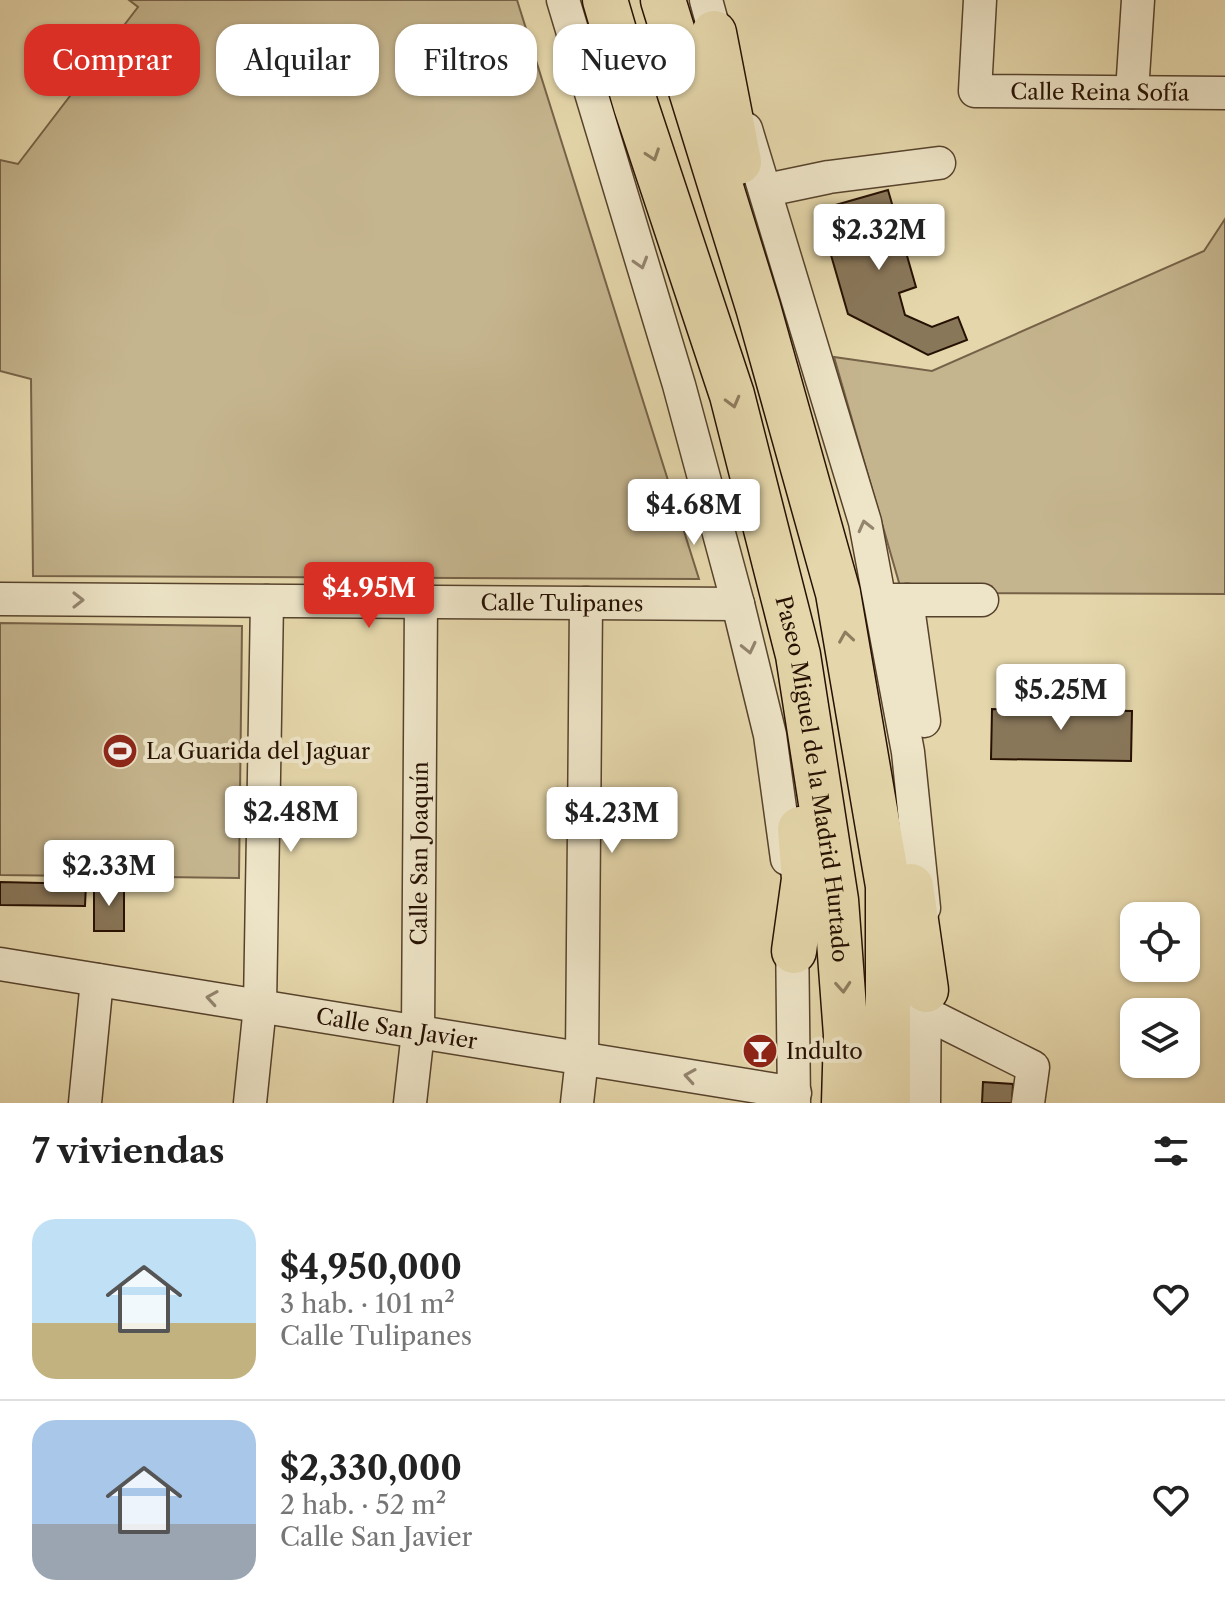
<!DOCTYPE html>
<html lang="es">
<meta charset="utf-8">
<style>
body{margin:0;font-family:"Libre Caslon Text",serif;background:#f6f6f6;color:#222;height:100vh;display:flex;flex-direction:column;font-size:30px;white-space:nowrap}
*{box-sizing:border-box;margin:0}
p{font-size:26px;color:#767676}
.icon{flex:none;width:44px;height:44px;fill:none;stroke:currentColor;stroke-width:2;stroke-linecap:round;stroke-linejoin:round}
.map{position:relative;height:1103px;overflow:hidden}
.drawer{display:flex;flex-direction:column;background:#fff;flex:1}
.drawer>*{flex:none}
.banner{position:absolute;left:24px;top:24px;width:800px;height:72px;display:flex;gap:16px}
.buttons{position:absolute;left:1120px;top:902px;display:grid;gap:16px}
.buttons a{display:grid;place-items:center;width:80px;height:80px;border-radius:16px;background:#fff;box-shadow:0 2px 6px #0004;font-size:40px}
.price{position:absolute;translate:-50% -68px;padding:0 18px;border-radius:8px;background:#fff;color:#222;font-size:26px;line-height:52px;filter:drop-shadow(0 2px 4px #0008)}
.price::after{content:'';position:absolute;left:50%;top:48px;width:24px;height:18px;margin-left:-12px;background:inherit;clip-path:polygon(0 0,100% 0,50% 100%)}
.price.current{background:#d93025;color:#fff}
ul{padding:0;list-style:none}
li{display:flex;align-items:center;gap:24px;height:200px;padding:0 32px}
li+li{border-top:2px solid #e0e0e0}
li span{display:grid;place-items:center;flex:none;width:224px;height:160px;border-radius:24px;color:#555}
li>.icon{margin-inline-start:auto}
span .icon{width:96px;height:96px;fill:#fffc;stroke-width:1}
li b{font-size:34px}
h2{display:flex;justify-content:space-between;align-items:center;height:96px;padding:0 32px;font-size:34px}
.pill{padding:0 28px;border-radius:24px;background:#fff;box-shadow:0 2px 6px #0004;font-size:28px;line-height:72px}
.pill.current{background:#d93025;color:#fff}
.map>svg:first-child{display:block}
.green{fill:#c5b58e;stroke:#766248;stroke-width:2}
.building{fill:#89775a;stroke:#261002;stroke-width:2}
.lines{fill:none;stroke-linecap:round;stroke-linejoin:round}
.minor-casing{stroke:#56422c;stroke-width:35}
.highway-casing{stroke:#261002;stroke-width:47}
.minor{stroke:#eee5c8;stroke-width:32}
.highway{stroke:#e5d7ab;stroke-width:44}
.oneway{stroke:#8f7d5f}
.oneway2{stroke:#94856f}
.labels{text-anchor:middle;stroke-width:8;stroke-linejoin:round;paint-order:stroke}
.street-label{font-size:22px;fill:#261002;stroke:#eee5c8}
.poi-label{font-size:22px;fill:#261002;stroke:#eee5c8;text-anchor:start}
</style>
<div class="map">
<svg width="1225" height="1103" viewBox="0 0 1225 1103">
<rect width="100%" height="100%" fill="#e5d7ab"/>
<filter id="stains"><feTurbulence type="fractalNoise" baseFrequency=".0025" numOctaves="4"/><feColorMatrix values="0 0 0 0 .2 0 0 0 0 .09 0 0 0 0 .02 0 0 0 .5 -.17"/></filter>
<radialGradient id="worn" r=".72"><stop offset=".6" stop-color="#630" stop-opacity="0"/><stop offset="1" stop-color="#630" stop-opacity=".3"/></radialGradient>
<path class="green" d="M129,0H517L699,579L33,576L31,379L0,371V160L18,164L138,7Z
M1225,219V594L902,593L834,357L932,371L1204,251Z
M0,623L242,626L239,878L0,875Z"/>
<path class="building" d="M888,190L916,287L899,293L905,315L932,327L958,317L967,340L928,355L848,314L818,210Z
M1031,691L1072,692V710L1132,711L1131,761L991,759L992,709L1031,710Z
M0,882L86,884L85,906L0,905Z
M124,884V931H94V885Z
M983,1082L1013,1084L1012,1103H982Z"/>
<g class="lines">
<defs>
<g id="minor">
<path d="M563,0L679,385L738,604L770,735L787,859"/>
<path d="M706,0L721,55"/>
<path id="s1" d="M980,0L975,91L1225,93"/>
<path d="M1132,92L1138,0"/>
<path d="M746,129L865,522L908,752L924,908"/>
<path d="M767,190L829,177L939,163"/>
<path id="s2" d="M0,599L738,604"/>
<path d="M889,600H982"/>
<path d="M907,600L924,721"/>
<path d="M792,929L794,1103"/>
<path id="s3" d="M0,964L795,1093"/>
<path d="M925,1013L1033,1067L1028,1103"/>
<path d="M85,1103L97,980"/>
<path d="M250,1103L260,1006L267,601"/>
<path id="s4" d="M410,1103L418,1032L421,602"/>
<path d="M577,1103L582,1058L586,603"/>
<path d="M924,1103L925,970"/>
</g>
<g id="highway">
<path id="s5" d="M605,0L636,106L732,395L798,655L836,900L846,1035L844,1103"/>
<path d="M663,0L758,307L838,593L888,886V1103"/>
<path d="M714,33L739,162"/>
<path d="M911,886L926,990"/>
<path d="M794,951L804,879L800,829"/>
</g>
</defs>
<use href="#minor" class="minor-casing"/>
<use href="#highway" class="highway-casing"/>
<use href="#minor" class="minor"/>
<use href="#highway" class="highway"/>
</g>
<defs><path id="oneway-chevron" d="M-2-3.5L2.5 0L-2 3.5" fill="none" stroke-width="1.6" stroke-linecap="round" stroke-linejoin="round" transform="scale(2)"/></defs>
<g class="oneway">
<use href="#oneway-chevron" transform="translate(653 155) rotate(71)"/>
<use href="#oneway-chevron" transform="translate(733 402) rotate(75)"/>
<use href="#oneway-chevron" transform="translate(846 637) rotate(-99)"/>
<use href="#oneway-chevron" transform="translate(843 987) rotate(86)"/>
</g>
<g class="oneway2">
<use href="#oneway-chevron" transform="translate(641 263) rotate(73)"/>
<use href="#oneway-chevron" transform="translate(865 526) rotate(-104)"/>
<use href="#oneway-chevron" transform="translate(78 600)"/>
<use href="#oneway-chevron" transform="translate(749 648) rotate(77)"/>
<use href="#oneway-chevron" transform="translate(212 998) rotate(-171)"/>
<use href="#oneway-chevron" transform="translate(690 1076) rotate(-171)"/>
</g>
<defs>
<symbol id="stadium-disc" viewBox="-11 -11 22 22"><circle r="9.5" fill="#8f2418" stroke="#eee5c8"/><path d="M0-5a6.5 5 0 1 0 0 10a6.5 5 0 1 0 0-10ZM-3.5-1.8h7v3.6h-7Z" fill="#fff"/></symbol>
<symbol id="bar-disc" viewBox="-11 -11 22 22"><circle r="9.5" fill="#8f2418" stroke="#eee5c8"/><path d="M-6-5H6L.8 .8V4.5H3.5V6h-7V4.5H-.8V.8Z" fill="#fff"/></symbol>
</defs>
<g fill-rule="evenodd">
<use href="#stadium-disc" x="100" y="731" width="40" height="40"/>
<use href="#bar-disc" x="740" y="1031" width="40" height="40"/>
</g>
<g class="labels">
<g class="street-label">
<text dy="8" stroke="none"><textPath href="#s1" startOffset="216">Calle Reina Sofía</textPath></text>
<text dy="8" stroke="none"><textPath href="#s2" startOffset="562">Calle Tulipanes</textPath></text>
<text dy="8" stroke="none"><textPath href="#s5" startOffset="808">Paseo Miguel de la Madrid Hurtado</textPath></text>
<text dy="8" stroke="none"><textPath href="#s4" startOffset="250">Calle San Joaquín</textPath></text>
<text dy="8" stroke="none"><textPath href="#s3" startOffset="402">Calle San Javier</textPath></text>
</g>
<g class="poi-label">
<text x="146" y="759">La Guarida del Jaguar</text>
<text x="786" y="1059">Indulto</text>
</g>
</g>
<rect width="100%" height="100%" filter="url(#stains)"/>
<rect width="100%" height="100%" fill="url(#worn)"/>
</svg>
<div class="buttons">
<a><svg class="icon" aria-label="locate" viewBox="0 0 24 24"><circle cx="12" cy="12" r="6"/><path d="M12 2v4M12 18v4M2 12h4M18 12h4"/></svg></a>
<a><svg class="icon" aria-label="layers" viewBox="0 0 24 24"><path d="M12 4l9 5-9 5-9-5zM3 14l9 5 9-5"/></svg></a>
</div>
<b class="price" style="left:879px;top:272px">$2.32M</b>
<b class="price" style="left:694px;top:547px">$4.68M</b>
<b class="price current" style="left:369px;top:630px">$4.95M</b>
<b class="price" style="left:1061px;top:732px">$5.25M</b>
<b class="price" style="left:291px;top:854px">$2.48M</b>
<b class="price" style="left:612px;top:855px">$4.23M</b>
<b class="price" style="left:109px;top:908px">$2.33M</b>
<div class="banner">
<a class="pill current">Comprar</a>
<a class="pill">Alquilar</a>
<a class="pill">Filtros</a>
<a class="pill">Nuevo</a>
</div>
</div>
<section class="drawer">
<h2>7 viviendas<svg class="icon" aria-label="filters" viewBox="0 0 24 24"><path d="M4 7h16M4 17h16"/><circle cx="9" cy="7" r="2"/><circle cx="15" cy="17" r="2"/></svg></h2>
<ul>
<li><span style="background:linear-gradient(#bfe0f5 65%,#c2b280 0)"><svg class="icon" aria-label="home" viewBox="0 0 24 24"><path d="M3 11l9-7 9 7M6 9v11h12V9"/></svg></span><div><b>$4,950,000</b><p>3 hab. · 101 m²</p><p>Calle Tulipanes</p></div><svg class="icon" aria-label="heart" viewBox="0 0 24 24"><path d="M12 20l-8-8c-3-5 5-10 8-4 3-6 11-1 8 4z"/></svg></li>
<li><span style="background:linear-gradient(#a9c7e8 65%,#9aa5b1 0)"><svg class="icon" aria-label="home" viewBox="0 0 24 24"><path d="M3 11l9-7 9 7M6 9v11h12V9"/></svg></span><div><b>$2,330,000</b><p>2 hab. · 52 m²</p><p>Calle San Javier</p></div><svg class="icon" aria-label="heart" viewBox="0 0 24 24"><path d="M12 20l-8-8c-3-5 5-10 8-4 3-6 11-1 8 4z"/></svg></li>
</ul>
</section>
